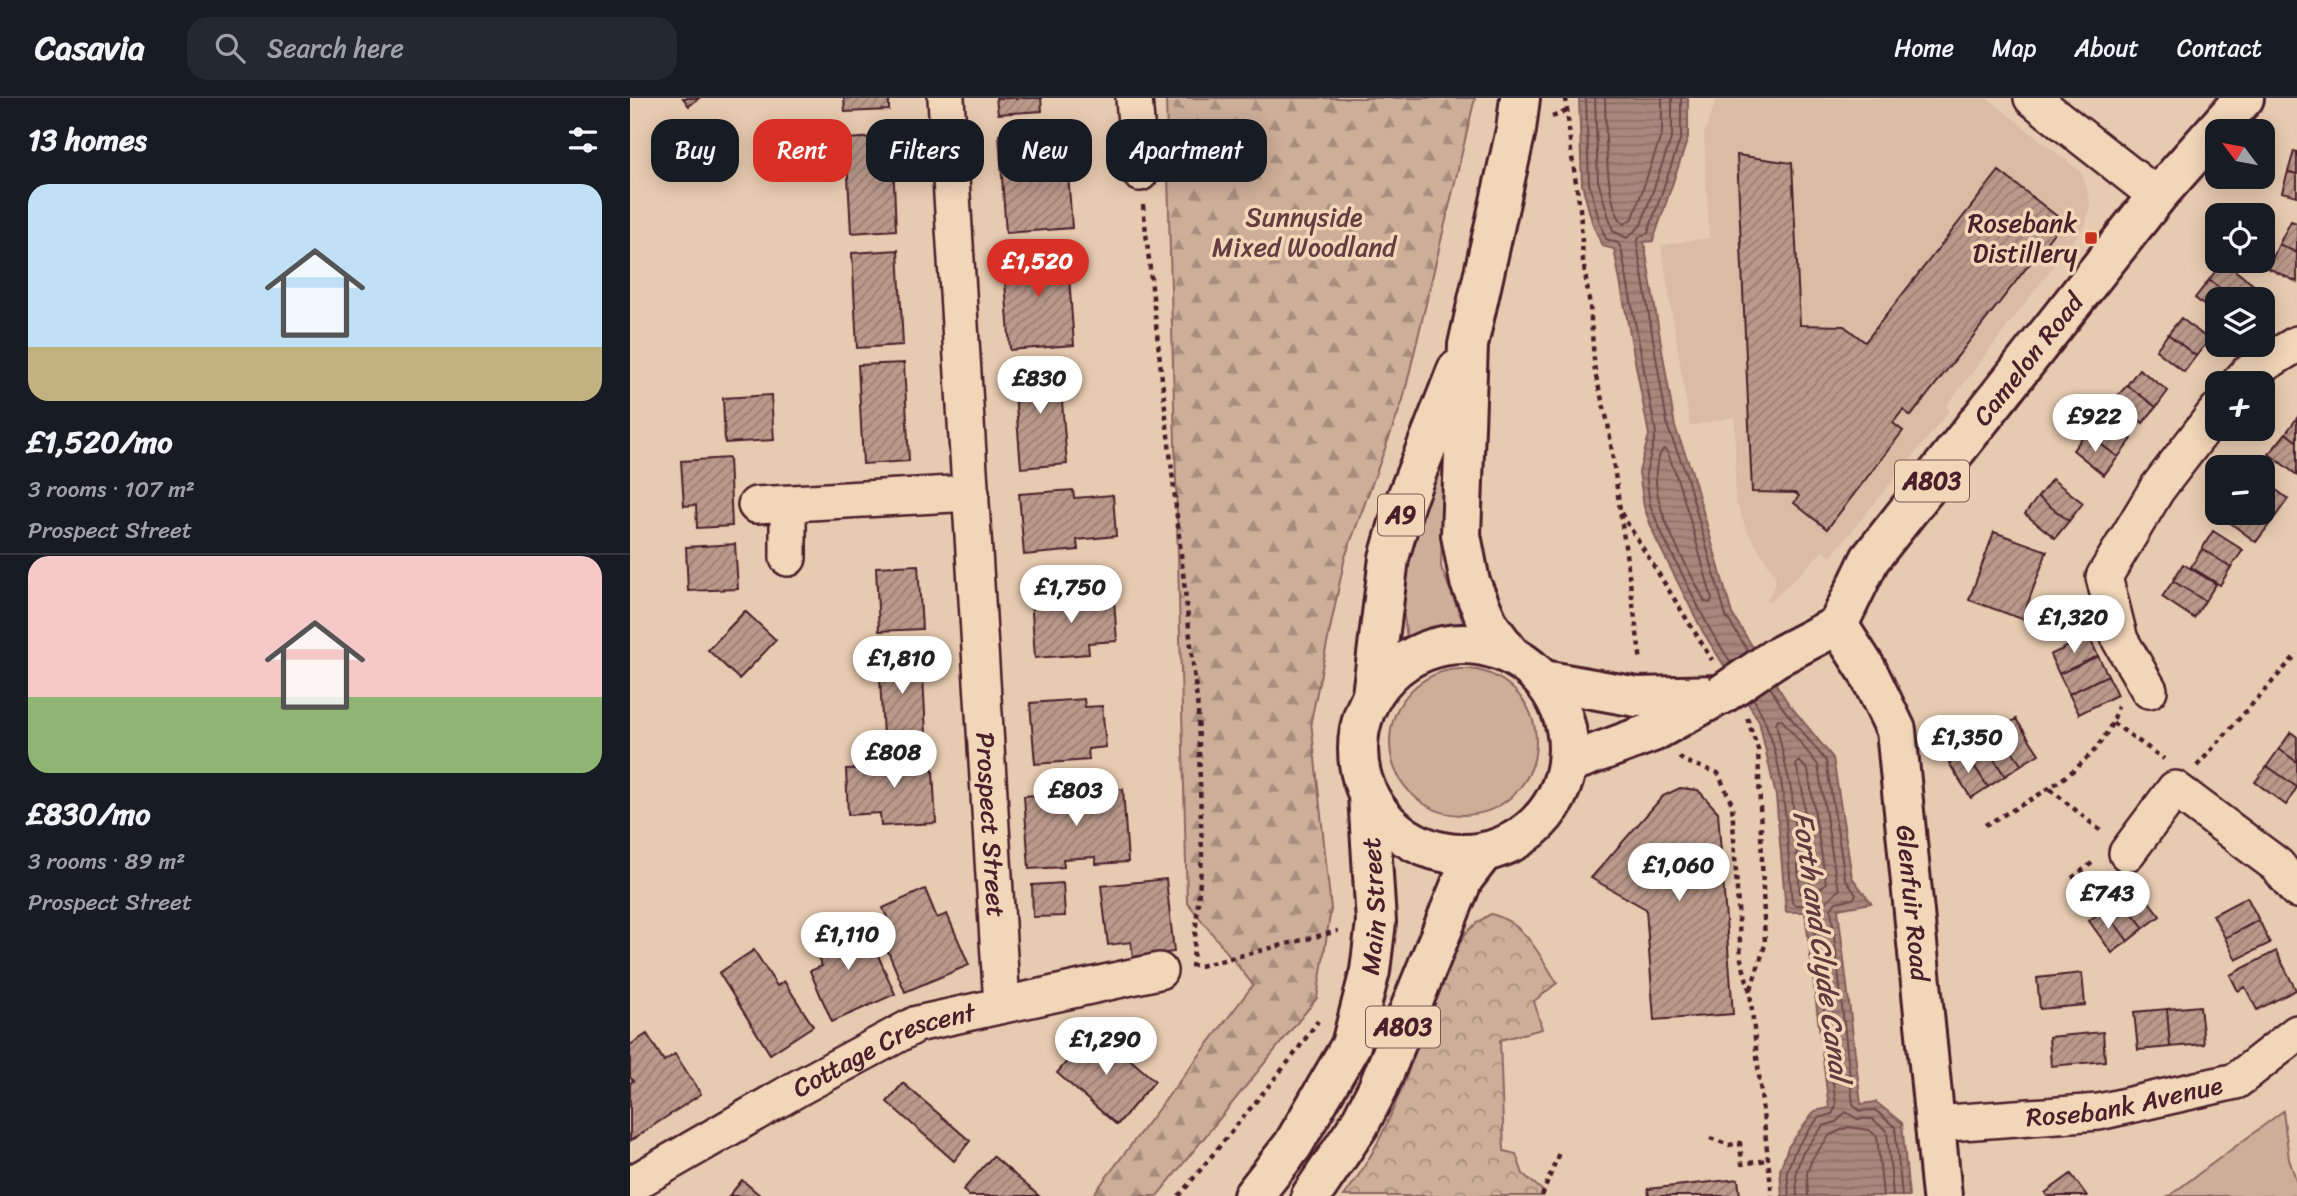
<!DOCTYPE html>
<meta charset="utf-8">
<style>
body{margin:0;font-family:Sriracha,sans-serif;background:#242831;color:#f1f3f6;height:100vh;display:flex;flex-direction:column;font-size:26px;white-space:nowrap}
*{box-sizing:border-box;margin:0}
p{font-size:23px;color:#9ea1a6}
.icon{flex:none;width:38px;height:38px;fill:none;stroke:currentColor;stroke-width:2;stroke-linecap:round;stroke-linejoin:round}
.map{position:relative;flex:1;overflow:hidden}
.side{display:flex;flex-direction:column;background:#171b24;width:630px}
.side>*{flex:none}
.banner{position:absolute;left:21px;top:21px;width:665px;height:63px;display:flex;gap:14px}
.needle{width:46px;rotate:302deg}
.tools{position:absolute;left:1575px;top:21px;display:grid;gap:14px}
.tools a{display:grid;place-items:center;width:70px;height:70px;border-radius:14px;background:#171b24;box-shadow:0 4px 18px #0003;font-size:35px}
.price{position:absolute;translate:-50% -60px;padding:0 16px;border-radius:24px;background:#fff;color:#222;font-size:23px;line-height:46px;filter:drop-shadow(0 2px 4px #0008)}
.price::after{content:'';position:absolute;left:50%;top:42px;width:21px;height:16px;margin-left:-10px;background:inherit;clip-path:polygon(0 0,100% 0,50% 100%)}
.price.on{background:#d93025;color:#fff}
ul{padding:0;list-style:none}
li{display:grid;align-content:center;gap:14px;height:371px;padding:0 28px}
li+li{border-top:2px solid #363941}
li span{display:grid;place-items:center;height:217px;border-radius:21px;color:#555}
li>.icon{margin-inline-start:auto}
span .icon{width:126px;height:126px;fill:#fffc;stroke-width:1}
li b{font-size:30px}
h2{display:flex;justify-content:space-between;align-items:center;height:84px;padding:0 28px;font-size:30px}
.chip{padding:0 24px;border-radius:21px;background:#171b24;box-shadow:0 4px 18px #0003;font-size:24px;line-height:63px}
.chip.on{background:#d93025;color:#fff}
header{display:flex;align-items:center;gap:42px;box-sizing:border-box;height:98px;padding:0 35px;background:#171b24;border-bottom:2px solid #363941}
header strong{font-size:33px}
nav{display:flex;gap:38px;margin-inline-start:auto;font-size:24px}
.search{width:490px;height:63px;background:#242831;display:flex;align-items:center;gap:18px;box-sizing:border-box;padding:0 24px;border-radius:21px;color:#9ea1a6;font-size:26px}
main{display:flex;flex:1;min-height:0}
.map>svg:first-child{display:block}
.built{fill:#dabca5}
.grass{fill:#cdae99;stroke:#8c6662;stroke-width:2}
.forest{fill:url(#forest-firs);stroke:#8c6662;stroke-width:2}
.park{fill:url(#park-crowns);stroke:#8c6662;stroke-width:2}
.water{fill:url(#water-rules);stroke:#835d5b;stroke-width:2}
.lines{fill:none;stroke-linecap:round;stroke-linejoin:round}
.shore{stroke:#70494b;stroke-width:2}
.building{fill:url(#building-hatch);stroke:#4a1f2b;stroke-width:2}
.street-casing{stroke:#4a1f2b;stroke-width:40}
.secondary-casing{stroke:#4a1f2b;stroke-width:44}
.primary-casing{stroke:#4a1f2b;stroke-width:44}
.path{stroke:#4a1f2b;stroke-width:4.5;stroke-dasharray:5 5;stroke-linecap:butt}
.street{stroke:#f1d6b8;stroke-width:35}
.secondary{stroke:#f1d6b8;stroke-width:38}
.primary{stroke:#f1d6b8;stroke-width:38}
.primary-bridge-casing{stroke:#4a1f2b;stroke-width:44;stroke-linecap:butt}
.primary-bridge{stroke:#f1d6b8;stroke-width:38}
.poi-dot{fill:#c8321e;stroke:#f1d6b8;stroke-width:2.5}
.labels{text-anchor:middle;stroke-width:7;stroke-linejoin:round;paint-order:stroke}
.shield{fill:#f1d6b8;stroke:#7c5655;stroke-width:2}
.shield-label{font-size:24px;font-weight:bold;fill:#4a1f2b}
.park-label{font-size:26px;fill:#643c41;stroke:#f1d6b8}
.poi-label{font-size:26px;fill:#4a1f2b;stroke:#f1d6b8;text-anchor:end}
.street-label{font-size:26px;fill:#4a1f2b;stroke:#f1d6b8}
.water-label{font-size:28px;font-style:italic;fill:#62393f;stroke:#f1d6b8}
</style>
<header>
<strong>Casavia</strong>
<div class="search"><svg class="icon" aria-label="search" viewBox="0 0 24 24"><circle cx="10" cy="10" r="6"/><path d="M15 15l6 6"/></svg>Search here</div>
<nav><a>Home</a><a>Map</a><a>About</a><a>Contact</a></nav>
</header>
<main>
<section class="side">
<h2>13 homes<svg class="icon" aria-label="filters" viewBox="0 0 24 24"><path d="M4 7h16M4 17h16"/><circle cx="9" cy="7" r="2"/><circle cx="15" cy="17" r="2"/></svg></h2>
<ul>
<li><span style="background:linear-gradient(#bfe0f5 75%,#c2b280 0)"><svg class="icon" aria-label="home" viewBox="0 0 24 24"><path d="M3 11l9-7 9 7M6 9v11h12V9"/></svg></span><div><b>£1,520/mo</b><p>3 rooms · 107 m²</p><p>Prospect Street</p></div></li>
<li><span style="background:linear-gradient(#f6c9c9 65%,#8fb573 0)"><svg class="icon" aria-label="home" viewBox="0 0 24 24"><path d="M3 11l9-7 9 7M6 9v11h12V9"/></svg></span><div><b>£830/mo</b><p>3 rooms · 89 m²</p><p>Prospect Street</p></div></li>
</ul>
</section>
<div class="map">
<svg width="1667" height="1098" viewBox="0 0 1667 1098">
<defs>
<pattern id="forest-firs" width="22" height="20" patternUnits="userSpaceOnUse" patternTransform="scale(1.75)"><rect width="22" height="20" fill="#cdae99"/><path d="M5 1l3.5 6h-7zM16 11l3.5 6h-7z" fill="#a88d7d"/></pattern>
<pattern id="park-crowns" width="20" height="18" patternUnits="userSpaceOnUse" patternTransform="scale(1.75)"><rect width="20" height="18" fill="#cdae99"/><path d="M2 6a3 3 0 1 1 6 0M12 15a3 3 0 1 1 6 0" fill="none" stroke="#a88d7d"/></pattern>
<pattern id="water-rules" width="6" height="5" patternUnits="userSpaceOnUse" patternTransform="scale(1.75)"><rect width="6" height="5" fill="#a9877b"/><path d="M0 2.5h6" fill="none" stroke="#8c6e65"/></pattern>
<pattern id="building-hatch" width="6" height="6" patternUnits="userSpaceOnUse" patternTransform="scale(1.75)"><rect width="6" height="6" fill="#bb9a8b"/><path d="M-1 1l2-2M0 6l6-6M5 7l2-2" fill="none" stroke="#9a7d72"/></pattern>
</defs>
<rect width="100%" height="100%" fill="#e7cbb0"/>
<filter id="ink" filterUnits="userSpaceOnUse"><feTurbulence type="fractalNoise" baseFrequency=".0143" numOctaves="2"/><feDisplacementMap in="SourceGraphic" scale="14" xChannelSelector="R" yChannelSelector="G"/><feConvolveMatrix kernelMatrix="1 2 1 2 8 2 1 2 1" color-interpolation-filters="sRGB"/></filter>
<g filter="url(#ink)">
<path class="built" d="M1087,0H1357L1451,74L1456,86L1460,106L1456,126L1316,309L1320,312L1201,459L1193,453L1141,504L1136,502L1145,487V477L1117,433L1105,401V319L1060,328L1031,147L1079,140L1074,36Z"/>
<path class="grass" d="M804,363H814L811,469L833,524L777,541L771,497Z
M760 644a73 73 0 1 1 146 0a73 73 0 1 1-146 0Z
M1653,1013L1659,1061L1667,1085V1098H1539Z"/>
<path class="forest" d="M536,0H845L773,302L715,459L681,623L701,811L687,900L527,1098H462L623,887L557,804Z"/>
<path class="park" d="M861,816C895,824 910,858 927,885L904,903L912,931L870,942L874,1053L886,1056L893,1076L914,1094L912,1098H714C743,1061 762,1017 778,974C786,952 794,930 802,908C814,871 824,835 861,816Z"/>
<path class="water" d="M949,0H1058V40L1023,143L1014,144L1045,329L1061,371L1102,516L1158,605L1203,660L1222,779L1241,805L1208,811L1231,1006L1246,1004L1272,1025L1279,1098H1152L1150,1072L1158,1049L1185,1013L1199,1010L1175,814H1156L1146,698L1129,623L1073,534L1026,441L1014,409L1009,374L1019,337L984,151L972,148L962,124L952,86Z"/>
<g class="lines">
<path class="shore" d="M956,0L959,85L969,122L976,141L988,145L991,150L1026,335L1016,375L1020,407L1033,438L1079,530L1101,565
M965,0L968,83L983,133L997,140L1011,127L1042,38V0
M975,0C976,28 974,108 994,126L1003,120L1032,35V0
M1051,0V39L1018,135L1009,139L1007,146L1038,330L1055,373L1096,518L1118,553
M1033,351L1037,353C1056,401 1068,451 1082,501L1080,505L1075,504C1057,466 1007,391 1033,351Z
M1140,589L1152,609L1196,663L1215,780L1226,797L1223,801L1206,804L1201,811L1223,1006L1230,1013L1245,1012L1265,1029L1272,1098
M1123,600C1158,656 1156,740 1162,804L1165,807H1177L1182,814L1206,1008L1202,1016L1188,1020L1165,1052L1157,1073L1159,1098
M1148,621L1152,622L1188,667L1206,781L1210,791L1192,807L1170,795L1162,696L1146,625Z
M1169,663L1178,672L1196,785L1190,791L1180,786L1173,695L1166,667Z
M1167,1098L1166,1074L1172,1056L1193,1028L1206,1024L1216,1014L1227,1021H1242L1257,1033L1263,1098
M1178,1098L1177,1075L1182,1061L1200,1037L1218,1029L1239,1032L1247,1038L1253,1098"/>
</g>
<path class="building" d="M53,0H69L59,8Z
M214,0H259V12L215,14Z
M366,0H411L412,13L368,16Z
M435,32L442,130L376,135L369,37Z
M262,38L266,132L221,135L216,41Z
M1664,53L1667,54V76L1658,74Z
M1107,57L1162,65L1170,227L1214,228L1235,244L1369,73L1433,123L1281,318L1273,312L1263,325L1273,333L1197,431L1164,405L1169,398L1165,395L1122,394Z
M1658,74L1667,76V98L1652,94Z
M1661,123L1667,125V155L1649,146Z
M1649,146L1667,155V184L1638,170Z
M437,151L444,247L380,252L373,156Z
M268,152L273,247L227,250L222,155Z
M1593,163L1626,189L1616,201H1604L1579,182Z
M1579,182L1604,201H1587V218L1565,200Z
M1551,220L1579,242L1566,258L1538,236Z
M1538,236L1566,258L1554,274L1526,252Z
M274,265L279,363L233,366L228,267Z
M429,266L437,366L391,370L383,270Z
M1509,271L1538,293L1526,309L1497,287Z
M1497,287L1526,309L1513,325L1484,302Z
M141,297L144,342L95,345L93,300Z
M1471,317L1502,341L1488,359L1456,335Z
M1667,320V344L1656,335Z
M1456,335L1488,359L1474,377L1443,352Z
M1656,335L1667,344V377L1639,356Z
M99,360L102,428L67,430L66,407L54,408L51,363Z
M1422,381L1453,405L1439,423L1408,399Z
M1633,382L1658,401L1642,423L1632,415Z
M443,392L444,400L483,397L486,438L447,442L448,452L394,457L389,396Z
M1408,399L1439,423L1425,440L1395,416Z
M1594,415H1632L1642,423L1626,444L1591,418Z
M1583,433L1613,452L1601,469L1572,451Z
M1364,434L1417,453L1392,521L1339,502Z
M105,446L108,491L58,493L56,449Z
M1572,451L1601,469L1590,487L1561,469Z
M1553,466L1586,486L1575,503L1543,483Z
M288,467L292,531L249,533L246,469Z
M1543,483L1575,503L1564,520L1532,499Z
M454,495L455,504L484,502L487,543L458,545L459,556L405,560L401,500Z
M115,513L146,542L109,581L78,552Z
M1459,538L1468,558L1429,576L1420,557Z
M292,557L296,636L253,639L249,560Z
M1468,558L1478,577L1439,596L1429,576Z
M1478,577L1487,597L1449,616L1439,596Z
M454,601L455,609L472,608L476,649L458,651L459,662L405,666L400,605Z
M1386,621L1409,656L1391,667L1369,632Z
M1369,632L1391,667L1375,678L1352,643Z
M1661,634L1667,639V664L1649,651Z
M1352,643L1375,678L1358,689L1335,654Z
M1649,651L1667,664V689L1637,668Z
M1335,654L1358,689L1341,700L1319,665Z
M302,656L306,725L251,728L250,715L218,717L216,671L247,670V659Z
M1637,668L1667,689L1656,707L1625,684Z
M1050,690L1068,692L1088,714L1103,916L1024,922L1016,811L961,780L1033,698Z
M493,691L498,764L466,766L465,759L433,761L434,769L399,771L394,698Z
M536,781L544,854L503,859L501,844L478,847L471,788Z
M433,785L435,818L403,819L402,787Z
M1506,787L1530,818L1514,830L1490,799Z
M295,791L307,820L317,816L339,867L275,894L254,844L265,838L253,810Z
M1490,799L1514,830L1498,843L1474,811Z
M1617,799L1629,822L1595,840L1583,817Z
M1474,811L1498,843L1482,855L1459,823Z
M221,821L233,850L243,846L265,896L202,924L180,873L192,868L179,840Z
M1629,822L1640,845L1606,862L1595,840Z
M124,852L147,888L154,883L183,928L140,956L89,875Z
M1646,853L1666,892L1627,912L1615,889L1608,893L1600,877Z
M1452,875L1455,907L1410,911L1407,880Z
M1570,908L1574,946L1540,949L1537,911Z
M1537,911L1540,949L1508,952L1504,914Z
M465,931L525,983L487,1027L427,975Z
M1473,934L1475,963L1421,968L1419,939Z
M17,936L34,963L45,956L71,996L0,1043V985L3,983L0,979V947Z
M273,985L340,1043L324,1063L257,1004Z
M363,1058L409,1098H339L333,1092Z
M1441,1076L1457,1098H1417L1415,1095Z
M1108,1081L1110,1098H1019L1018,1091Z
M112,1082L131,1098H99Z"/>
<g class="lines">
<defs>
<g id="street">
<path id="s1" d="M316,0L372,907"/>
<path d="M504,0L510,75"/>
<path d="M1402,0L1527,98"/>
<path d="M1609,285L1617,276L1667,246"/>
<path d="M158,406V460"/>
<path d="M126,407L341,395"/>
<path d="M1519,592L1490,542L1474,479L1527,391L1587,313"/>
<path d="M1497,755L1545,691L1647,767L1667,792"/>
<path id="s2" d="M1304,1026L1469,1014L1606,983L1667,935"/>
<path id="s3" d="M0,1087L170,989L287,926L529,873"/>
</g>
<g id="secondary">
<path id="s4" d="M1208,527L1237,572L1266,632L1312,1098"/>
</g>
<g id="primary">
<circle cx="833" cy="651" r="105"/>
<path d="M880,556L859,528L840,484L831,437L838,247L886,32L890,0"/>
<path id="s5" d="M1145,560L1208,527L1240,461L1527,98L1614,0"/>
<path d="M913,582L1007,599L1091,597"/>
<path d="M742,597L759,460L775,404L827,272"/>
<path d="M937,666L1023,634L1086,599"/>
<path id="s6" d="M623,1098L663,1047L721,947L740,873L746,824L738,697"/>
<path d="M681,1098L729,1027L748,990L833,781L853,755"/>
</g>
</defs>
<use href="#street" class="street-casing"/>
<use href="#secondary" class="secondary-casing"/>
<use href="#primary" class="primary-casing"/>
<path class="path" d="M936,0L941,53L950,110L953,162L960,208L965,275L978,325L1011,564
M922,19L937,13
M513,107L568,612L572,759L563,862
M991,415L1082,562
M1117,620L1128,651L1135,847L1120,894
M1483,625L1534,661
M1049,659L1054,663L1088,675L1102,706L1111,861L1120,894L1142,1098
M1567,668L1667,556
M1420,691L1471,733
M1355,727C1404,700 1473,667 1488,608
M1442,780L1466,762
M560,867L570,868L708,833
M1080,1040L1099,1047L1110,1045L1112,1066L1138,1062
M549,1098L663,958L688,923
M912,1098L930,1052"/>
<use href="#street" class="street"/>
<use href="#secondary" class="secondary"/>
<use href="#primary" class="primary"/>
<defs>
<path id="primary-bridge" d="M1091,597L1145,560"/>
</defs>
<use href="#primary-bridge" class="primary-bridge-casing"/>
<use href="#primary-bridge" class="primary-bridge"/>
</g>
</g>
<rect class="poi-dot" x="1454" y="133" width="14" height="14" rx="3.5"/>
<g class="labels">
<g class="shield">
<rect x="1265" y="362.5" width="74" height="41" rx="5"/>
<rect x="748" y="396.5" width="46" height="41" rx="5"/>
<rect x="736" y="908.5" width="74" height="41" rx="5"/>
</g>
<g class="shield-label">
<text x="1302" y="391">A803</text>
<text x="771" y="425">A9</text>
<text x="773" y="937">A803</text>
</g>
<g class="park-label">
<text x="674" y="128">Sunnyside<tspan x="674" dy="30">Mixed Woodland</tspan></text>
</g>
<g class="poi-label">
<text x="1447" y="134">Rosebank<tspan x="1447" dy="30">Distillery</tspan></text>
</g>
<g class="street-label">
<text dy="9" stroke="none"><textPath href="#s5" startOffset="399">Camelon Road</textPath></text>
<text dy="9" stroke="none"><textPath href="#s1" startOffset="728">Prospect Street</textPath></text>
<text dy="9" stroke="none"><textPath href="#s4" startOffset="294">Glenfuir Road</textPath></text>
<text dy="9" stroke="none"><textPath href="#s6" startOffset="322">Main Street</textPath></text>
<text dy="9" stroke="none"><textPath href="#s3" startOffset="289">Cottage Crescent</textPath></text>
<text dy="9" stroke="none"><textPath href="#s2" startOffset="192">Rosebank Avenue</textPath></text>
</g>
<g class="water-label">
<text transform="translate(1192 848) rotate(82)" y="10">Forth and Clyde Canal</text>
</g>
</g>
</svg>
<div class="tools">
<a><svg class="needle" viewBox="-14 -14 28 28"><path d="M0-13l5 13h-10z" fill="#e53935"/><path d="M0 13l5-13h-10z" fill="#9ea1a6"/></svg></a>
<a><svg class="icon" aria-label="locate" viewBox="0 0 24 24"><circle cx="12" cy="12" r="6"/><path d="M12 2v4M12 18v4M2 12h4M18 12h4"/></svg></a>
<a><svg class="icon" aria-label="layers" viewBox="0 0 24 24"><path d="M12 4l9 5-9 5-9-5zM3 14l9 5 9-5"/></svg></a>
<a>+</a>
<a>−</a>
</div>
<b class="price on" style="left:408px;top:201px">£1,520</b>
<b class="price" style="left:410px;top:318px">£830</b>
<b class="price" style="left:1465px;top:356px">£922</b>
<b class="price" style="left:441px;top:527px">£1,750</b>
<b class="price" style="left:1444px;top:557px">£1,320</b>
<b class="price" style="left:272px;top:598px">£1,810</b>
<b class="price" style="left:1338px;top:677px">£1,350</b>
<b class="price" style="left:264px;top:692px">£808</b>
<b class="price" style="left:446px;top:730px">£803</b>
<b class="price" style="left:1049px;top:805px">£1,060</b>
<b class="price" style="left:1478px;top:833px">£743</b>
<b class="price" style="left:218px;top:874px">£1,110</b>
<b class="price" style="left:476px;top:979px">£1,290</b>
<div class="banner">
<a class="chip">Buy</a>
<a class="chip on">Rent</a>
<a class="chip">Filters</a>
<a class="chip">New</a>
<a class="chip">Apartment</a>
</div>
</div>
</main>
